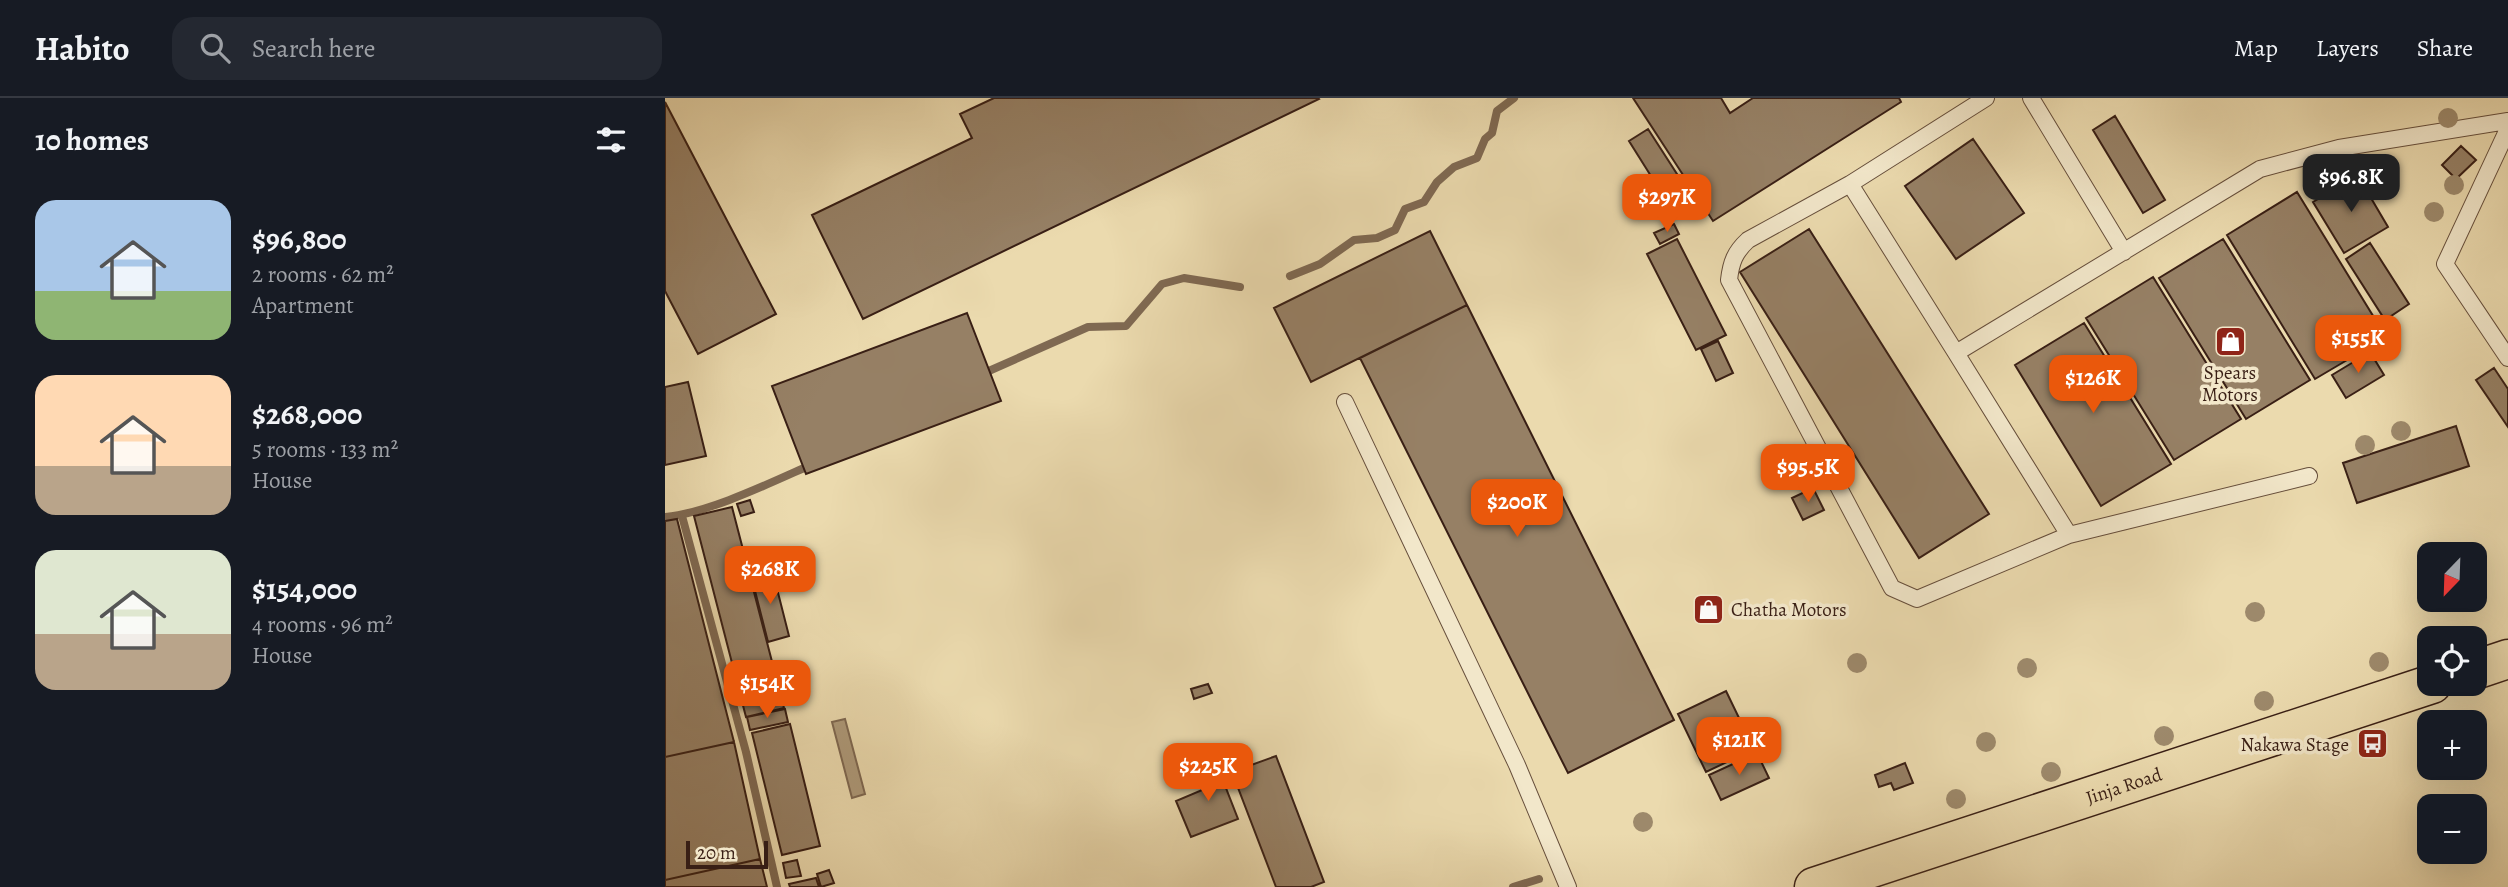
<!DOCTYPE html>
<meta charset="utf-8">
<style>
body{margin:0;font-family:Alegreya,serif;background:#242831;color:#f1f3f6;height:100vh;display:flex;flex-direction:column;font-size:26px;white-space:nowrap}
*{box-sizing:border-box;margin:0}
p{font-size:23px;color:#9ea1a6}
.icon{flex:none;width:38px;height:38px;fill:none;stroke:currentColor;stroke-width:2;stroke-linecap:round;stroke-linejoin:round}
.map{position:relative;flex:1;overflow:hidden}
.sheet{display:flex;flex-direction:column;background:#171b24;width:665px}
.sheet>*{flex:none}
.needle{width:46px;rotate:203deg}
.controls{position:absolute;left:1752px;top:444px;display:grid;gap:14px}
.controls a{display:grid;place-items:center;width:70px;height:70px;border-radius:14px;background:#171b24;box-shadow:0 7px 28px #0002;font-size:35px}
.scale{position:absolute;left:21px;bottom:18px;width:82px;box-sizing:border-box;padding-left:7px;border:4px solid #391f15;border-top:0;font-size:19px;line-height:24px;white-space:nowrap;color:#391f15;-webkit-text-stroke:5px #f2e7ca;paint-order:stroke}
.price{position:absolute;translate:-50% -60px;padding:0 16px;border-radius:14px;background:#ea580c;color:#fff;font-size:23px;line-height:46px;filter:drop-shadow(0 2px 4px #0008)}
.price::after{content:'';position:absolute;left:50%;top:42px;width:21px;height:16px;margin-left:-10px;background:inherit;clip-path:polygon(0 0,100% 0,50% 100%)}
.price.on{background:#222;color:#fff}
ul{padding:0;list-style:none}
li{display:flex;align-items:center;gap:21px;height:175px;padding:0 35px}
li span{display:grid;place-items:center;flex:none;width:196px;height:140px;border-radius:21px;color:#555}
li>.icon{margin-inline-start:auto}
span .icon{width:84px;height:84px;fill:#fffc;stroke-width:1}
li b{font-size:30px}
h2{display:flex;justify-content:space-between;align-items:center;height:84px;padding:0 35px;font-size:30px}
header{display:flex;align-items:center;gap:42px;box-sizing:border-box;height:98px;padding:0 35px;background:#171b24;border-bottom:2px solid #363941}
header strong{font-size:33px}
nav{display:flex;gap:38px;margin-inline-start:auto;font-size:24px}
.search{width:490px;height:63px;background:#242831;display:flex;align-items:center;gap:18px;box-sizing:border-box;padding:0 24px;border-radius:21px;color:#9ea1a6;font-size:26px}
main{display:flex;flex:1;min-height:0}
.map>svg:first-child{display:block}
.water{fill:#ae9a7a;stroke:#7f6952;stroke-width:2}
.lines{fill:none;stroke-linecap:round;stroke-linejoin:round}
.stream{stroke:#7f6952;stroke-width:8}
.building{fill:#968065;stroke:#391f15;stroke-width:2}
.lane-casing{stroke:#664e3b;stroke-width:18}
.highway-casing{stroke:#391f15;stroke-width:41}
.lane{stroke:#f2e7ca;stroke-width:16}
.highway{stroke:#ebdaae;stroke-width:38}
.tree{fill:#9d896b}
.labels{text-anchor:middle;stroke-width:7;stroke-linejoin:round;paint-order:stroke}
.poi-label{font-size:19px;fill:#391f15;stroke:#f2e7ca}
.street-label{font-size:19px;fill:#391f15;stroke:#f2e7ca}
</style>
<header>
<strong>Habito</strong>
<div class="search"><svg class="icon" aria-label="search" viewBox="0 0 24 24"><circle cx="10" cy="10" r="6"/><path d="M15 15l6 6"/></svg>Search here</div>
<nav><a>Map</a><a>Layers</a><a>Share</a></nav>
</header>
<main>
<section class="sheet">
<h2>10 homes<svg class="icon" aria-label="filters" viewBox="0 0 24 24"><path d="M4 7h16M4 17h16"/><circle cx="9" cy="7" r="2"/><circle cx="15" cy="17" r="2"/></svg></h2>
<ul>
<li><span style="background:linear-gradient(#a9c7e8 65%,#8fb573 0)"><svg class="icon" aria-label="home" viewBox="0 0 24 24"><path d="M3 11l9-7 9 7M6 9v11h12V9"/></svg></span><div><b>$96,800</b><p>2 rooms · 62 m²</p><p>Apartment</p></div></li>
<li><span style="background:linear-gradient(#ffd9b3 65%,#b9a48a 0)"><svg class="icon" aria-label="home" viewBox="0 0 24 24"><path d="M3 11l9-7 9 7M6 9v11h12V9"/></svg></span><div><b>$268,000</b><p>5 rooms · 133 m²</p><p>House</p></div></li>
<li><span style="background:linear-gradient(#dfe7d0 60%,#b9a48a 0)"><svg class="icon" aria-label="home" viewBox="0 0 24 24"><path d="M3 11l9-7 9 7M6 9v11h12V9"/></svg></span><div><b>$154,000</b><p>4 rooms · 96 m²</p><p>House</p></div></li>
</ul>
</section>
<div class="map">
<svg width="1843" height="789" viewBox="0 0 1843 789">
<rect width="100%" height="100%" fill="#ebdaae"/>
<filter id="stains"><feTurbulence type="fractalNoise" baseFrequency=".00286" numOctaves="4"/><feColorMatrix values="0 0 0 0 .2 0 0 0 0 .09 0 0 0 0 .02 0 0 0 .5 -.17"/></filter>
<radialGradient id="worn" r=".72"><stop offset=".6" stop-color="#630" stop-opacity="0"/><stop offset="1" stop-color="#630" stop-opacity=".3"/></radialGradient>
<path class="water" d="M180,621L200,696L187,700L167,624Z"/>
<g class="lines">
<path class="stream" d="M625,178L655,166L689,142L712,140L730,132L740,111L759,104L772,84L789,69L812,60L820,41L827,35L832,13L849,0
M317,276L423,229L461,228L497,186L519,180L575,189
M17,418L81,654L112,789
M0,419C44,415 107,384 148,366
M848,789L874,781"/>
</g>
<path class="building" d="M329,0H653L654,1L198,221L147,117L307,40L295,16Z
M968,0H1056L1065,15L1088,0H1234L1236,4L1048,123Z
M0,4L111,216L33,256L0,193Z
M1450,18L1500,102L1478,115L1428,32Z
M983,31L1021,90L1001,102L964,43Z
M1308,41L1359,115L1291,161L1240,88Z
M1796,48L1811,62L1791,81L1777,67Z
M1693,78L1723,129L1679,155L1648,104Z
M1632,94L1721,239L1650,281L1562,137Z
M1009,126L1014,136L995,146L989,135Z
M1144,131L1324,416L1254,460L1075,174Z
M765,133L802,207L646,284L609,210Z
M1012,141L1061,237L1031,252L982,156Z
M1558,141L1645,282L1581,321L1494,180Z
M1705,145L1744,206L1720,222L1681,161Z
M1488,179L1576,321L1509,362L1421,220Z
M802,207L1009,622L903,675L695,260Z
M302,215L336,303L141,376L107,288Z
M1419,225L1506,366L1436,408L1350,267Z
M1053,243L1068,275L1051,283L1036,251Z
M1705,254L1719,277L1681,300L1667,277Z
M1829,270L1843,291V329L1811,282Z
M23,284L41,358L0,367V289Z
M1791,328L1804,368L1692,405L1678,365Z
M1148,390L1159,412L1138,422L1127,400Z
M85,402L89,414L76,418L72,406Z
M67,409L119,610L81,619L29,418Z
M12,421L69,644L0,659V423Z
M107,471L124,538L103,544L86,477Z
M543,586L547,595L529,601L526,591Z
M1061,593L1089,651L1041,674L1013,616Z
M120,611L123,624L85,632L82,619Z
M125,626L155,748L117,757L87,635Z
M69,644L95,761L0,782V659Z
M1092,655L1104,680L1056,702L1044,677Z
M611,658L659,784L646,789H611L567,674Z
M550,662L573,721L526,739L511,703L542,690L533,669Z
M1240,665L1248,685L1229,692L1226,685L1214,689L1210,677Z
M95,761L102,789H0V782Z
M132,762L136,778L121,780L118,765Z
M164,772L169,785L156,789L152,776Z
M151,780L154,789H125L124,786Z"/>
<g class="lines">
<defs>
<path id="lane" d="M1366,0L1459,154
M1843,31L1780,166L1843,260
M1185,86L1321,0
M1291,255L1185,86L1083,142C1070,154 1066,164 1064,182L1227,490L1252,501L1404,437
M680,304L852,667L903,789
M1644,378L1404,437L1291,255L1595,71L1674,50L1843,23"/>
<g id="highway">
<path d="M1810,572L1843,561"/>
<path id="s1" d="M1149,789L1767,586"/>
</g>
</defs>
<use href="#lane" class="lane-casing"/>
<use href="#highway" class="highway-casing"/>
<use href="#lane" class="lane"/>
<use href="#highway" class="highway"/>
</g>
<g class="tree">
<circle cx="1783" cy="20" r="10"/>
<circle cx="1789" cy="87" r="10"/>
<circle cx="1769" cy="114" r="10"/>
<circle cx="1736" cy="333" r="10"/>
<circle cx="1700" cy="347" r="10"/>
<circle cx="1590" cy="514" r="10"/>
<circle cx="1714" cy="564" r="10"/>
<circle cx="1192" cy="565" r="10"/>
<circle cx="1362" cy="570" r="10"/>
<circle cx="1599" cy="603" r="10"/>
<circle cx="1499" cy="638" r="10"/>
<circle cx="1321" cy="644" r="10"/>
<circle cx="1386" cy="674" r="10"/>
<circle cx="1291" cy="701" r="10"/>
<circle cx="978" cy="724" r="10"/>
</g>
<defs>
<symbol id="shop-square" viewBox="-11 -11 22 22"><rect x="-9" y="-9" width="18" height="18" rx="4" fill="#8f2418" stroke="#f2e7ca"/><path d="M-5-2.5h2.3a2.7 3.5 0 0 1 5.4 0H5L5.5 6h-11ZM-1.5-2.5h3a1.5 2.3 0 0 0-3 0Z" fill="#fff"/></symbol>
<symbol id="bus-square" viewBox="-11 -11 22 22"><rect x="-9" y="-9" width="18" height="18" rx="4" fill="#8f2418" stroke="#f2e7ca"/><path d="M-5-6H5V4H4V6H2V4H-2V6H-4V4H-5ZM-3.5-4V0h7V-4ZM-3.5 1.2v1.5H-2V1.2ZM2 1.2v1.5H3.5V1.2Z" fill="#fff"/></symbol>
</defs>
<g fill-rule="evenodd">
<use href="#shop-square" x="1548" y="226" width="35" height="35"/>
<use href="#shop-square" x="1026" y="494" width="35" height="35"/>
<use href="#bus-square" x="1690" y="628" width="35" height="35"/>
</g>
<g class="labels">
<g class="poi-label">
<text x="1565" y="281">Spears<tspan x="1565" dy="22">Motors</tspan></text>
<text x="1066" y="518" text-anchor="start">Chatha Motors</text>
<text x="1684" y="653" text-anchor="end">Nakawa Stage</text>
</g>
<g class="street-label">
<text dy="7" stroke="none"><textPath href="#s1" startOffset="326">Jinja Road</textPath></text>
</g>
</g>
<rect width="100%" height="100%" filter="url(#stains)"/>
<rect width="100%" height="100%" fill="url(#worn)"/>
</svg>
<div class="controls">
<a><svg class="needle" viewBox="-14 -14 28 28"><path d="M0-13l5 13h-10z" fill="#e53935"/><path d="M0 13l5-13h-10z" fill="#9ea1a6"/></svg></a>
<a><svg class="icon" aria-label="locate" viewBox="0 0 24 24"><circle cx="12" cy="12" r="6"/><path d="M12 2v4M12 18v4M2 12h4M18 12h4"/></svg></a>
<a>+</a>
<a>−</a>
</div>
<div class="scale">20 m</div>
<b class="price on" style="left:1686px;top:116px">$96.8K</b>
<b class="price" style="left:1002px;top:136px">$297K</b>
<b class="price" style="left:1693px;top:277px">$155K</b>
<b class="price" style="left:1428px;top:317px">$126K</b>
<b class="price" style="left:1143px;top:406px">$95.5K</b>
<b class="price" style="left:852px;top:441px">$200K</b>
<b class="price" style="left:105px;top:508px">$268K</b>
<b class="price" style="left:102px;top:622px">$154K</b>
<b class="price" style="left:1074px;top:679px">$121K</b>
<b class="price" style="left:543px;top:705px">$225K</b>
</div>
</main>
